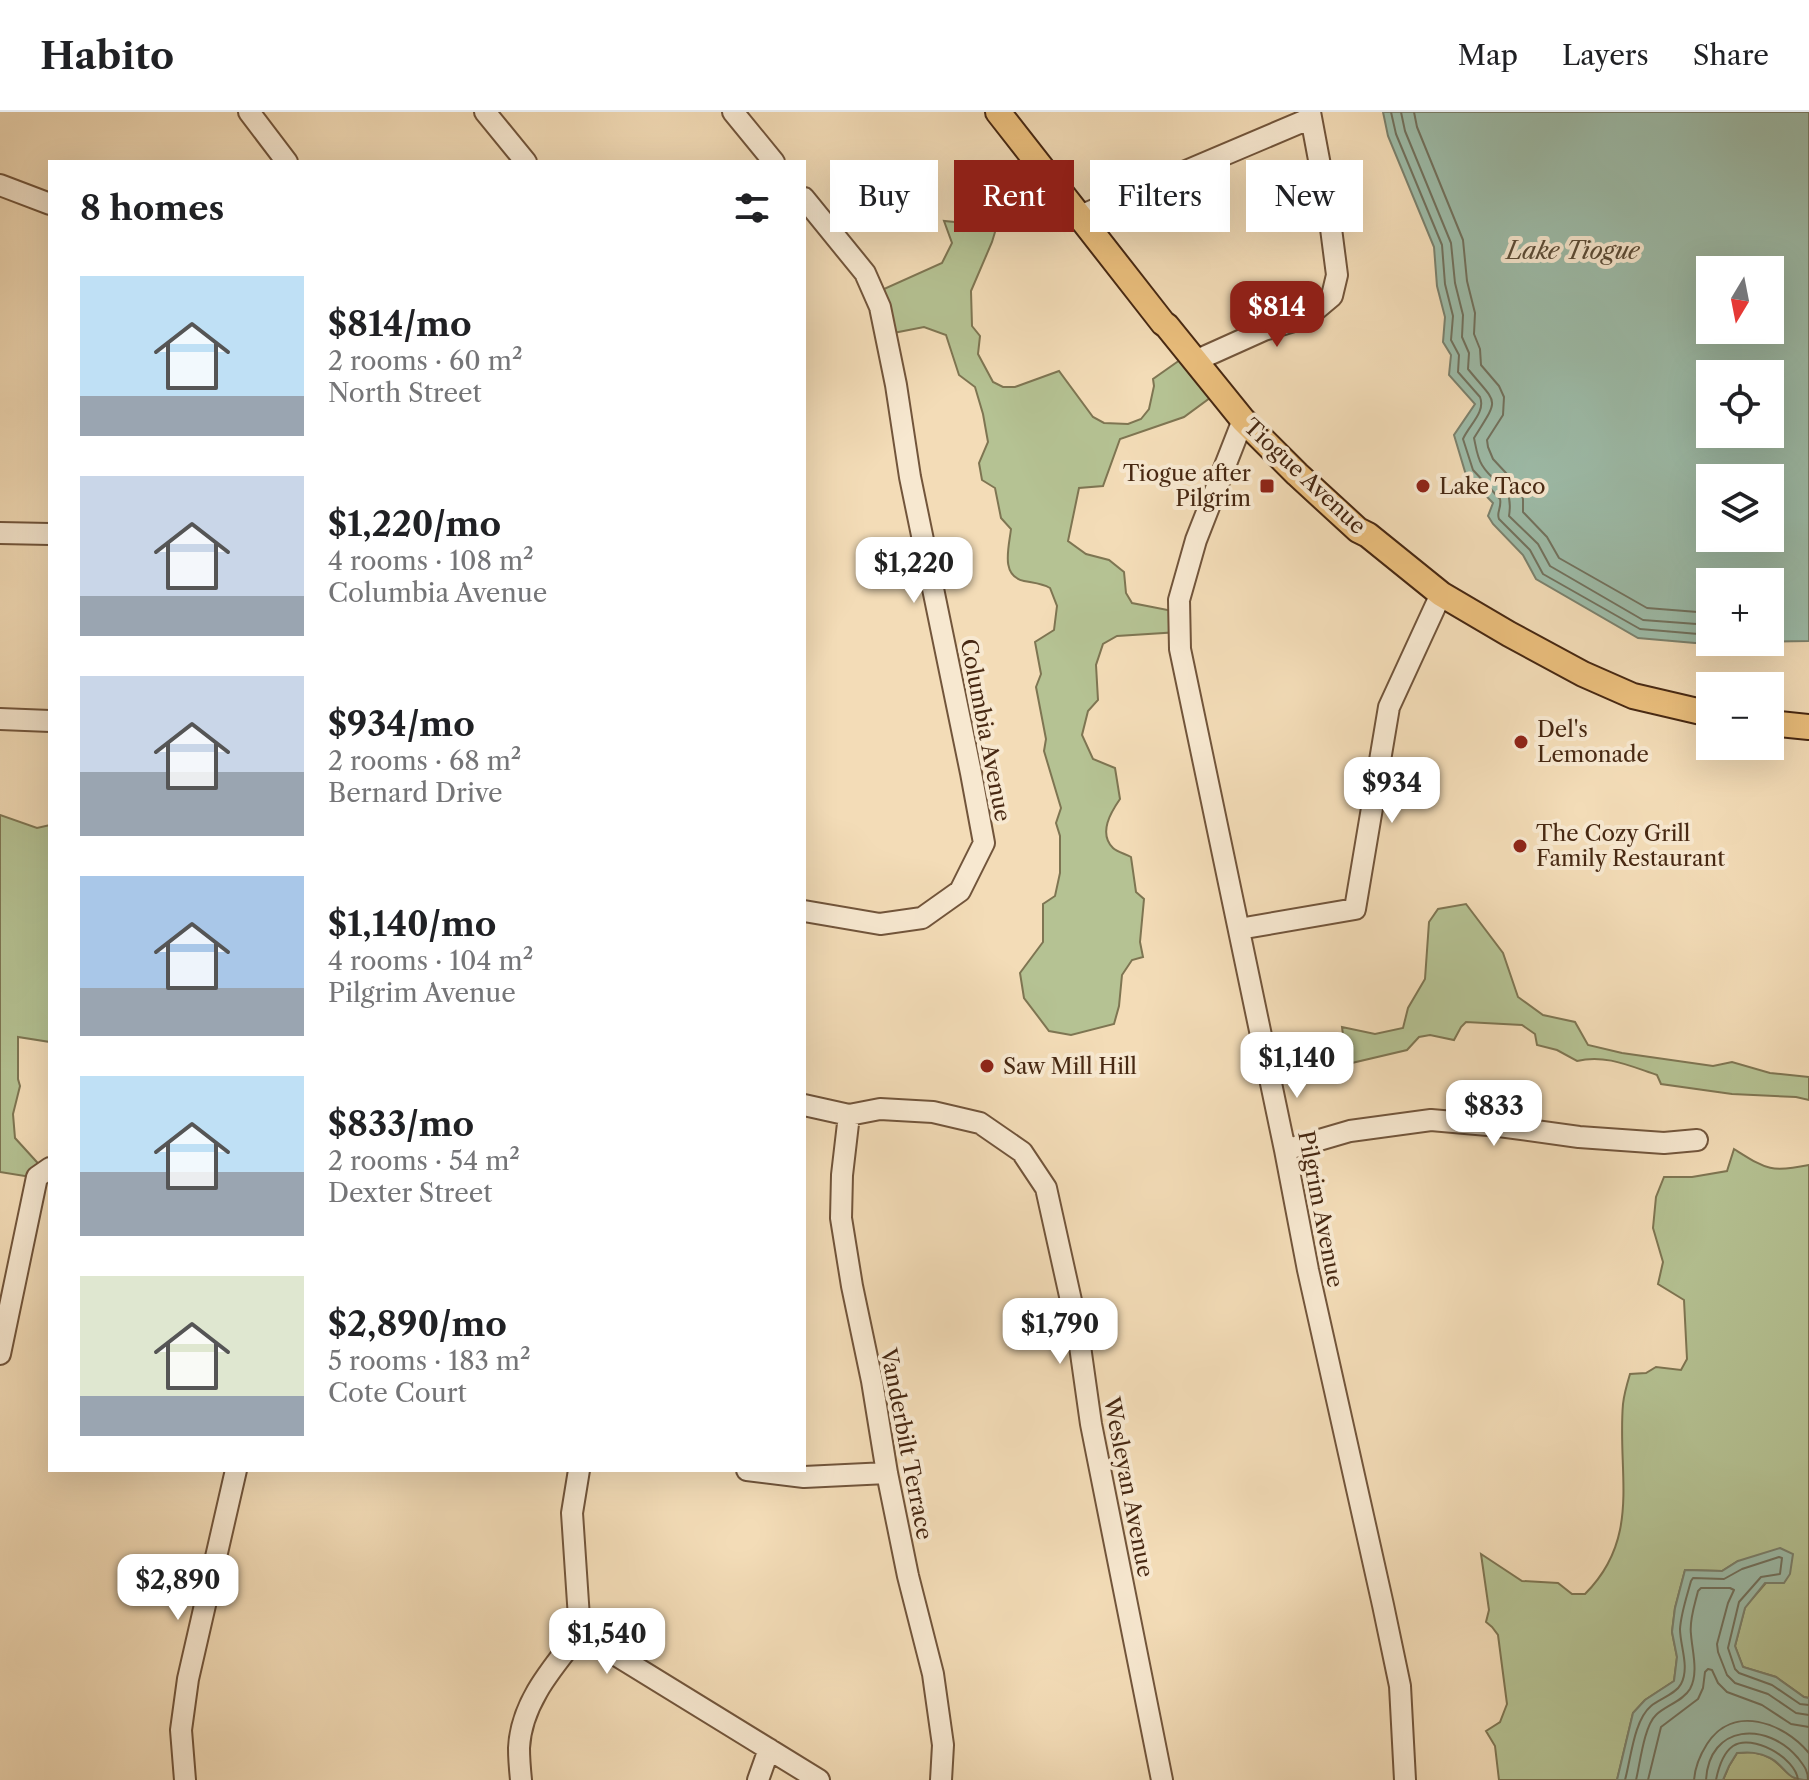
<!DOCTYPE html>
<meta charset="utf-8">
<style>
body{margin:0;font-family:"Libre Caslon Text",serif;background:#f6f6f6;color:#202124;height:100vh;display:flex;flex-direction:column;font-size:30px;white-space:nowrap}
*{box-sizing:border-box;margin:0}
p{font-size:26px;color:#757577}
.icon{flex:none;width:44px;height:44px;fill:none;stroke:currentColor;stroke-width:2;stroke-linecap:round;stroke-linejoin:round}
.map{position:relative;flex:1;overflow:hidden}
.details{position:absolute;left:48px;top:48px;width:758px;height:1312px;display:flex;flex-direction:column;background:#fff;border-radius:0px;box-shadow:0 8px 32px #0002}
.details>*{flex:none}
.guide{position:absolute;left:830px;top:48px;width:760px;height:72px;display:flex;gap:16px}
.needle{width:52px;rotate:190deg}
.fabs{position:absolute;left:1696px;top:144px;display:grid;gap:16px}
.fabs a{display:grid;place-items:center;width:88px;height:88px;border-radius:0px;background:#fff;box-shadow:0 8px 32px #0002;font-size:40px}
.price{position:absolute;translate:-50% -68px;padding:0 18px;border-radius:16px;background:#fff;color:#222;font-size:26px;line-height:52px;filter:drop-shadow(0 2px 4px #0008)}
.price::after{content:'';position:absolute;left:50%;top:48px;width:24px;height:18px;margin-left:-12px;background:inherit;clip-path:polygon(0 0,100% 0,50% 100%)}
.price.active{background:#8f2418;color:#fff}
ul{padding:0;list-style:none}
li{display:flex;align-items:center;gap:24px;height:200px;padding:0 32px}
li span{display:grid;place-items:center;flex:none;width:224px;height:160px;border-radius:0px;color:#555}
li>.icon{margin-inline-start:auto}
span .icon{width:96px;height:96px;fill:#fffc;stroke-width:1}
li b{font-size:34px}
h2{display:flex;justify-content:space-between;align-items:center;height:96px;padding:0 32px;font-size:34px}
.chip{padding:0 28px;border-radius:0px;background:#fff;box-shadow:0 8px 32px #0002;font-size:28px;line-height:72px}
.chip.active{background:#8f2418;color:#fff}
header{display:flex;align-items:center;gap:48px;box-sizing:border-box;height:112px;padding:0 40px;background:#fff;border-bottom:2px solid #e0e0e0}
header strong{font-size:38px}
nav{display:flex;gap:44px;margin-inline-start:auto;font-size:28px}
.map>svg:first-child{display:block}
.green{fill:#b5c293;stroke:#7e7552;stroke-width:2}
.water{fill:#9dbca9;stroke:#7b816d;stroke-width:2;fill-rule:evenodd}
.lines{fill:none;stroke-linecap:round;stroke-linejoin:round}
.shore{stroke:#72725e;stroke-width:2}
.minor-casing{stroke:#72553b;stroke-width:24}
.major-casing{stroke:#472812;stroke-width:28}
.minor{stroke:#f7e8d0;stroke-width:20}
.major{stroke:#eabe7c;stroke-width:24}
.poi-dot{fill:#8f2418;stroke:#f7e8d0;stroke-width:3}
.labels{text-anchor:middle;stroke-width:8;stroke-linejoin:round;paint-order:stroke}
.poi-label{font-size:22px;fill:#472812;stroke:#f7e8d0;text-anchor:start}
.street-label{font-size:22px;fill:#472812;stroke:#f7e8d0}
.water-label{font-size:24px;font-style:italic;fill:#5c4d38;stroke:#f7e8d0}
</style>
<header>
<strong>Habito</strong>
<nav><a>Map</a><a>Layers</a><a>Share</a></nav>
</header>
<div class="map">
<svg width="1809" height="1668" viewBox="0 0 1809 1668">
<rect width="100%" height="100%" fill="#f3dcb7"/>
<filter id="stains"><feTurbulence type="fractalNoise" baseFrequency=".0025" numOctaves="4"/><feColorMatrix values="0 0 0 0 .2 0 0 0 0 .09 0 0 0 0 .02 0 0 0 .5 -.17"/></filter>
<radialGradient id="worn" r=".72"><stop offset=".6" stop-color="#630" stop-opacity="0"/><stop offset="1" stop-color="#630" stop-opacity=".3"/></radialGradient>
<path class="green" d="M1001,93L1002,97L992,130L971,179L972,214L980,224L978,242L993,270L1003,275H1015L1059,259L1093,305L1104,311L1128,312L1141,307L1149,297L1154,274L1153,267L1187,243L1218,280L1184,305L1120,327L1103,374L1079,376L1068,429L1086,442L1109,448L1124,460L1126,481L1132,491L1178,500L1179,520L1117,524L1103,532L1096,553L1098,588L1088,599L1082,623L1093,647L1115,656L1120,687C1111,700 1098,721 1113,736C1117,740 1126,742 1131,745L1136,780L1144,787L1140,830L1143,845L1132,848L1122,863L1119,894L1114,912L1071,923L1049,919L1024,886L1020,861L1043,830V792L1055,784L1060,761V724L1056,711L1061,696L1044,639L1046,627L1036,575L1041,562L1035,530L1054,518L1057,494L1050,476C1041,471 1033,471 1024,469C1000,464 1009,435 1011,417L1001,406L995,376L982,368L979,351L988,330L983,302L975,275L959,263L946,223L924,215L888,222L875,181L942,151L952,131L944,109L965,111Z
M0,703L37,716L50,713V930L18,925V967L20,974L13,1002L15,1026L45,1059L37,1066L0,1060Z
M1466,792L1503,841L1518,885L1543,903L1575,910L1588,933L1622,941L1713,954L1732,950L1770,961L1809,965V988L1796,985L1732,982L1661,972L1657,963C1630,954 1605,942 1577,949L1557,938L1537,933L1535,922L1522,913L1466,910L1461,915L1454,928L1430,923L1419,925L1407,938L1339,954L1337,946L1344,931L1342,915L1375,922L1403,916L1408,896L1425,867L1429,810L1438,797Z
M1734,1037C1766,1057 1770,1061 1809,1053V1586L1804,1585L1776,1565L1743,1555L1735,1534L1745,1495L1766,1471L1738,1449L1722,1459L1685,1458L1675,1496L1672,1520L1677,1545L1674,1569L1645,1588L1633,1601L1617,1668H1499L1495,1634L1486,1619L1500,1610L1507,1592L1498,1523L1492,1515L1486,1510L1489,1498L1481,1442L1522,1469L1558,1471L1572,1482H1585C1642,1425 1617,1362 1623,1292C1624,1282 1627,1272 1630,1262L1646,1261L1656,1255L1681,1258L1687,1247L1684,1188L1658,1172L1663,1150L1653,1116L1656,1085L1664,1065H1692L1727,1059Z
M1752,1640C1761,1642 1770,1644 1777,1651C1785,1658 1789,1664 1799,1668H1723L1729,1654L1737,1641Z"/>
<path class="water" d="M1383,0H1809V529L1695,531L1638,526L1536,467L1523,443L1493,412L1488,404L1493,391L1466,363L1454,323L1475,292L1449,263L1451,243L1443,230L1445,205L1437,174L1434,135L1388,24ZM1710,158H1770V218H1710ZM1710,262H1770V322H1710ZM1710,366H1770V426H1710ZM1710,470H1770V530H1710Z
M1780,1436L1793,1442L1790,1462L1784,1471H1765L1745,1496L1735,1534L1743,1555L1776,1565L1804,1585L1809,1586V1668C1783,1668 1788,1655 1770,1646C1759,1640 1749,1640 1737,1641L1729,1654L1723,1668H1617L1633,1601L1645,1588L1674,1569L1677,1545L1672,1520L1675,1496L1685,1458L1722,1459L1738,1449Z"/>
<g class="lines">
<path class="shore" d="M1391,0L1396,22L1442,133L1445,172L1453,204L1451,228L1459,243L1458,260L1480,285C1486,300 1469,313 1463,327L1473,358L1500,387C1502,395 1496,401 1499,407L1530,438L1543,462L1640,517L1710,523
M1401,0L1405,19L1451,131L1455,171L1463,203L1462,225L1469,241L1468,257C1498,294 1500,284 1474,326C1476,335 1477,345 1482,353C1496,376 1514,371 1509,404L1538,432L1550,454L1643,508L1710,513
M1414,0L1417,15L1463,128L1467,169L1475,201L1474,222L1480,237L1481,253L1499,274L1504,285L1503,303L1487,328L1488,335L1493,347L1519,375L1523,387V400L1547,425L1559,446L1647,496L1710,501
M1625,1668C1631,1646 1634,1608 1651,1594C1659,1587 1676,1582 1681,1572C1690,1555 1680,1534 1680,1517C1681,1501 1687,1484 1691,1469L1693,1466L1724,1467L1742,1457L1779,1445L1782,1446L1780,1462L1761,1465L1739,1490L1728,1536L1735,1557L1739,1561L1772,1573L1800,1592L1809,1593
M1636,1668C1640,1652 1644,1614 1656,1603C1665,1594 1683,1589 1690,1577C1699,1560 1692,1539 1691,1522C1689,1508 1695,1492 1698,1479L1701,1476H1730L1734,1478L1728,1491L1717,1532L1718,1540L1727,1563L1735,1571L1768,1582L1796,1601L1809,1603
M1648,1668L1661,1615L1698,1587L1703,1576L1705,1560L1708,1557L1712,1558L1718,1571L1727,1580L1762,1593L1791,1612L1809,1615
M1694,1668C1695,1655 1700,1643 1707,1632C1733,1592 1783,1610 1809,1641
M1706,1668C1709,1612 1767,1609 1798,1646C1804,1654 1808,1658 1808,1668
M1716,1668C1718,1658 1723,1641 1733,1634C1752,1621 1796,1646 1798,1668"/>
<defs>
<path id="minor" d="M249,0L287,50
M485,0L526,50
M733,0L774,50
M0,73L50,92
M804,86L865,161L880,195L896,273L910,365L971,661L984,731L960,779L922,806L880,812L804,799
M1080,104L1311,6
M1195,249L1264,218L1307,205L1332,184L1337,163L1329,101L1310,0
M1243,308L1196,428L1179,488L1180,537L1285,1038L1308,1158L1383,1493L1400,1574L1405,1668
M0,421L50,422
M0,607L50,609
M1239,817L1355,797L1389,595L1441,482
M804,993L849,1003L880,997L933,1000L980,1011L1022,1040L1046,1076L1078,1220L1091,1312L1162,1668
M849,1003L842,1063L841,1106L852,1174L872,1269L887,1361L908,1464L933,1562L943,1633L941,1668
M1285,1038L1350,1019L1431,1008L1499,1014L1579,1025L1664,1031L1697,1028
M0,1242L37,1065L50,1056
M579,1358L572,1401L580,1521L819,1668
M747,1358L804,1365L887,1361
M185,1668L181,1618L188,1567L236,1358
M521,1668C520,1658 519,1647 519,1636C521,1591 553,1555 580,1521
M758,1668L769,1637"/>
<path id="major" d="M998,0L1163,211L1167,214L1243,308L1297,362L1358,418L1368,423L1441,482L1509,522L1583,562L1633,584L1710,602
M1770,611L1809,615"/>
</defs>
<use href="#minor" class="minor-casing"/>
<use href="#major" class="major-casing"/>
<use href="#minor" class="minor"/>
<use href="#major" class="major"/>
</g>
<g class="poi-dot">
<rect x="1259" y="366" width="16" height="16" rx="4"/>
<circle cx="1423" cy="374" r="8"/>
<circle cx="1521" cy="630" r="8"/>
<circle cx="1520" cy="734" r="8"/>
<circle cx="987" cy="954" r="8"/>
</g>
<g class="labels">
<g class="poi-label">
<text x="1251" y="369" text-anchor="end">Tiogue after<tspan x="1251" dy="25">Pilgrim</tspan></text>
<text x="1439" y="382">Lake Taco</text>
<text x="1537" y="625">Del's<tspan x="1537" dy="25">Lemonade</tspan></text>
<text x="1536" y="729">The Cozy Grill<tspan x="1536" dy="25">Family Restaurant</tspan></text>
<text x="1003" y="962">Saw Mill Hill</text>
</g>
<g class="street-label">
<text transform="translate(1305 364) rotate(43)" y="8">Tiogue Avenue</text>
<text transform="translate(986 618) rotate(79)" y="8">Columbia Avenue</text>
<text transform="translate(1321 1097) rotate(79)" y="8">Pilgrim Avenue</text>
<text transform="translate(907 1332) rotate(79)" y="8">Vanderbilt Terrace</text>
<text transform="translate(1129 1375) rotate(79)" y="8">Wesleyan Avenue</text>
</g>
<g class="water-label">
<text x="1573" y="147">Lake Tiogue</text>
</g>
</g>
<rect width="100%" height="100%" filter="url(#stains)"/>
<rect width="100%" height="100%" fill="url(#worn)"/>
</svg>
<div class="fabs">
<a><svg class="needle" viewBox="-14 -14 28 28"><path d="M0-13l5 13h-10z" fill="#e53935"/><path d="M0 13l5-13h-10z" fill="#757577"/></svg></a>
<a><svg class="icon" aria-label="locate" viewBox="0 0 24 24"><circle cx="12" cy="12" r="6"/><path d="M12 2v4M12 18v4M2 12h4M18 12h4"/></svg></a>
<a><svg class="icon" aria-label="layers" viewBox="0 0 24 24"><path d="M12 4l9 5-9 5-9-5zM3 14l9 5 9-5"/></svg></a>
<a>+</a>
<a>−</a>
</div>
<b class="price active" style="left:1277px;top:237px">$814</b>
<b class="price" style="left:914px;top:493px">$1,220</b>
<b class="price" style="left:1392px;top:713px">$934</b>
<b class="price" style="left:1297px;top:988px">$1,140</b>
<b class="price" style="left:1494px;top:1036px">$833</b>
<b class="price" style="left:1060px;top:1254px">$1,790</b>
<b class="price" style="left:178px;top:1510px">$2,890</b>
<b class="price" style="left:607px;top:1564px">$1,540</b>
<div class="guide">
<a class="chip">Buy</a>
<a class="chip active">Rent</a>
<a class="chip">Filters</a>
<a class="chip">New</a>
</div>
<section class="details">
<h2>8 homes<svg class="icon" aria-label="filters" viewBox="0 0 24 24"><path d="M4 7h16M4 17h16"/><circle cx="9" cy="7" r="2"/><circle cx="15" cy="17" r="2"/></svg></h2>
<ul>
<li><span style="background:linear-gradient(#bfe0f5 75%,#9aa5b1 0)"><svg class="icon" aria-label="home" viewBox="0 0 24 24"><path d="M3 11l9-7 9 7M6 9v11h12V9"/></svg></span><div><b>$814/mo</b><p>2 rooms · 60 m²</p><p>North Street</p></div></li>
<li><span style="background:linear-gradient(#c9d6e8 75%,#9aa5b1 0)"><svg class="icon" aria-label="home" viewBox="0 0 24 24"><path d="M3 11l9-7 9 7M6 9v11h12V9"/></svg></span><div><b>$1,220/mo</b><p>4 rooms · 108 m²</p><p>Columbia Avenue</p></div></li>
<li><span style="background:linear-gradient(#c9d6e8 60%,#9aa5b1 0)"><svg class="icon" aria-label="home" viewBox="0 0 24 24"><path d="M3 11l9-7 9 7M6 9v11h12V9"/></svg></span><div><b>$934/mo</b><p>2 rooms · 68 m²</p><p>Bernard Drive</p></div></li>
<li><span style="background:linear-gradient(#a9c7e8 70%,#9aa5b1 0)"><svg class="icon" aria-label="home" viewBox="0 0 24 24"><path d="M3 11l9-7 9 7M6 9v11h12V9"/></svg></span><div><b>$1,140/mo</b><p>4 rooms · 104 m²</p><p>Pilgrim Avenue</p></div></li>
<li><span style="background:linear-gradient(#bfe0f5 60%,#9aa5b1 0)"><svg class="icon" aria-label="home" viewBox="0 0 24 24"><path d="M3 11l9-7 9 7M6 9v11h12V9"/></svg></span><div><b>$833/mo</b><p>2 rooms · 54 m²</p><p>Dexter Street</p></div></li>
<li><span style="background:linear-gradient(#dfe7d0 75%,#9aa5b1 0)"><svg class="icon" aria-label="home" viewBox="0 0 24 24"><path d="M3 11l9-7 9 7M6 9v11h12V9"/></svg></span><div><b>$2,890/mo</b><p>5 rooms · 183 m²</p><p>Cote Court</p></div></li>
</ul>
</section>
</div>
